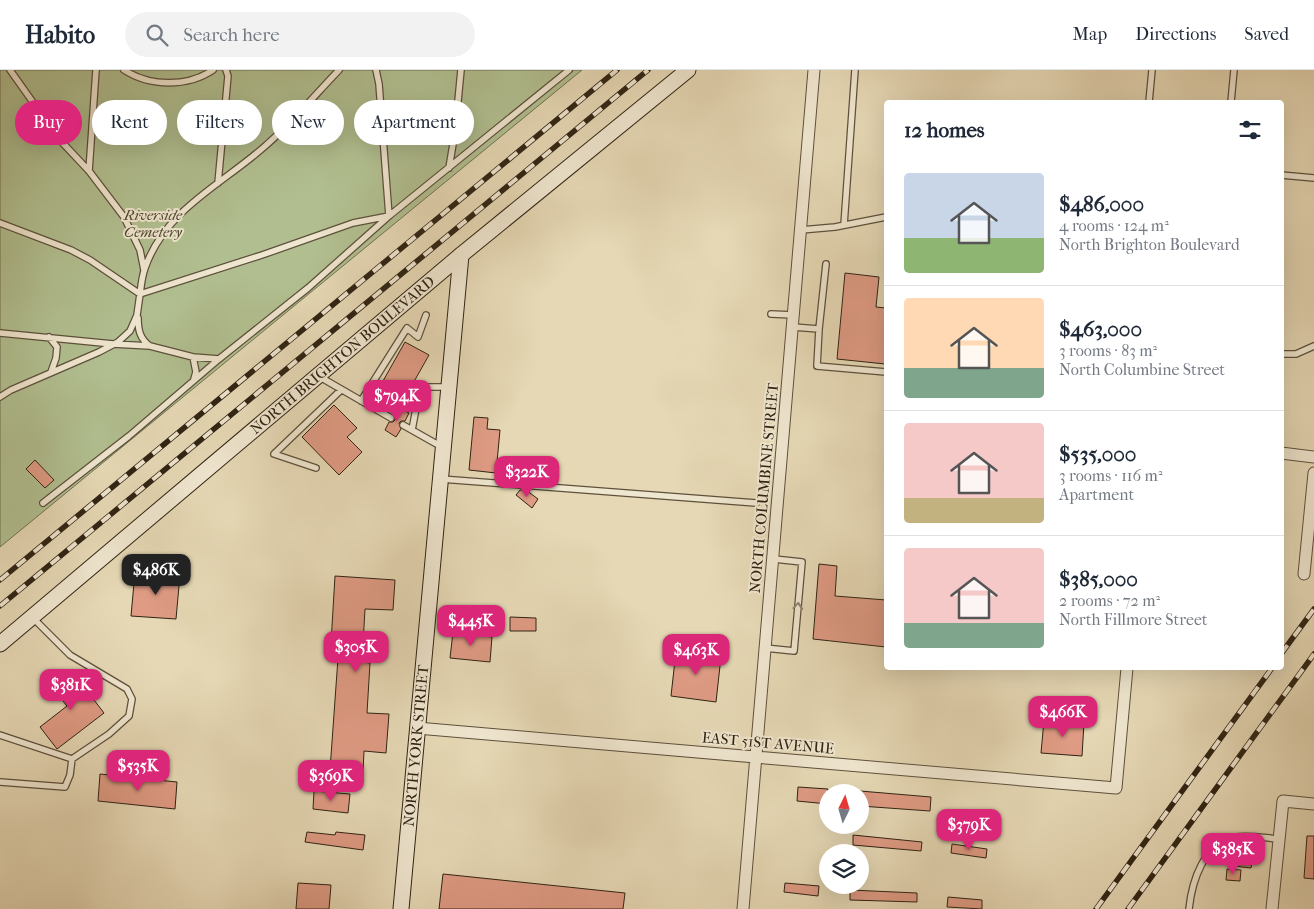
<!DOCTYPE html>
<meta charset="utf-8">
<style>
body{margin:0;font-family:"IM FELL French Canon",serif;background:#f2f2f3;color:#1f2937;height:100vh;display:flex;flex-direction:column;font-size:19px;white-space:nowrap}
*{box-sizing:border-box;margin:0}
p{font-size:16px;color:#747a83}
.icon{flex:none;width:28px;height:28px;fill:none;stroke:currentColor;stroke-width:2;stroke-linecap:round;stroke-linejoin:round}
.map{position:relative;flex:1;overflow:hidden}
.side{position:absolute;left:884px;top:30px;width:400px;height:570px;display:flex;flex-direction:column;background:#fff;border-radius:5px;box-shadow:0 5px 20px #0002}
.side>*{flex:none}
.banner{position:absolute;left:15px;top:30px;width:475px;height:45px;display:flex;gap:10px}
.needle{width:32px;rotate:5deg}
.buttons{position:absolute;left:819px;top:714px;display:grid;gap:10px}
.buttons a{display:grid;place-items:center;width:50px;height:50px;border-radius:50%;background:#fff;box-shadow:0 5px 20px #0002;font-size:25px}
.price{position:absolute;translate:-50% -42px;padding:0 11px;border-radius:10px;background:#db2777;color:#fff;font-size:16px;line-height:32px;filter:drop-shadow(0 1px 2px #0008)}
.price::after{content:'';position:absolute;left:50%;top:30px;width:15px;height:11px;margin-left:-8px;background:inherit;clip-path:polygon(0 0,100% 0,50% 100%)}
.price.current{background:#222;color:#fff}
ul{padding:0;list-style:none}
li{display:flex;align-items:center;gap:15px;height:125px;padding:0 20px}
li+li{border-top:1px solid #e0e1e3}
li span{display:grid;place-items:center;flex:none;width:140px;height:100px;border-radius:5px;color:#555}
li>.icon{margin-inline-start:auto}
span .icon{width:60px;height:60px;fill:#fffc;stroke-width:1}
li b{font-size:21px}
h2{display:flex;justify-content:space-between;align-items:center;height:60px;padding:0 20px;font-size:21px}
.pill{padding:0 18px;border-radius:22px;background:#fff;box-shadow:0 5px 20px #0002;font-size:18px;line-height:45px}
.pill.current{background:#db2777;color:#fff}
header{display:flex;align-items:center;gap:30px;box-sizing:border-box;height:70px;padding:0 25px;background:#fff;border-bottom:1px solid #e0e1e3}
header strong{font-size:24px}
nav{display:flex;gap:28px;margin-inline-start:auto;font-size:18px}
.search{width:350px;height:45px;background:#f2f2f3;display:flex;align-items:center;gap:12px;box-sizing:border-box;padding:0 18px;border-radius:28px;color:#747a83;font-size:19px}
.map>svg:first-child{display:block}
.green{fill:#b1bf90;stroke:#707152}
.building{fill:#df9b84;stroke:#2f2313}
.lines{fill:none;stroke-linecap:round;stroke-linejoin:round}
.lane-casing{stroke:#5d503c;stroke-width:8}
.street-casing{stroke:#5d503c;stroke-width:13}
.secondary-casing{stroke:#2f2313;stroke-width:17}
.lane{stroke:#efe6cf;stroke-width:5.5}
.street{stroke:#efe6cf;stroke-width:11}
.secondary{stroke:#efe6cf;stroke-width:15}
.rail-casing{stroke:#2f2313;stroke-width:5.5}
.rail{stroke:#efe6cf;stroke-width:4;stroke-dasharray:11;stroke-linecap:butt}
.oneway{stroke:#8f8471}
.labels{text-anchor:middle;stroke-width:4;stroke-linejoin:round;paint-order:stroke}
.park-label{font-size:15px;font-style:italic;fill:#504a32;stroke:#efe6cf}
.street-label{font-size:15px;fill:#2f2313;stroke:#efe6cf}
</style>
<header>
<strong>Habito</strong>
<div class="search"><svg class="icon" aria-label="search" viewBox="0 0 24 24"><circle cx="10" cy="10" r="6"/><path d="M15 15l6 6"/></svg>Search here</div>
<nav><a>Map</a><a>Directions</a><a>Saved</a></nav>
</header>
<div class="map">
<svg width="1314" height="839" viewBox="0 0 1314 839">
<rect width="100%" height="100%" fill="#e6d8b5"/>
<filter id="stains"><feTurbulence type="fractalNoise" baseFrequency=".004" numOctaves="4"/><feColorMatrix values="0 0 0 0 .2 0 0 0 0 .09 0 0 0 0 .02 0 0 0 .5 -.17"/></filter>
<radialGradient id="worn" r=".72"><stop offset=".6" stop-color="#630" stop-opacity="0"/><stop offset="1" stop-color="#630" stop-opacity=".3"/></radialGradient>
<path class="green" d="M0,0H582L0,477Z"/>
<path class="building" d="M845,203L879,207L876,237L886,238L885,294L837,289Z
M405,272L429,285L407,324L383,311Z
M334,335L357,358L347,367L362,382L339,405L302,367Z
M397,337L409,343L405,351H401L399,353L401,359L396,367L385,360L389,352H393L395,350L394,344Z
M474,347L488,348L487,359L500,360L496,403L469,400Z
M35,390L54,410L45,418L26,399Z
M520,420H526L538,429L532,438L516,425Z
M819,494L837,496L835,526L886,530V577L813,569Z
M135,502L180,505L176,549L131,546Z
M335,506L395,510L393,540L365,539L362,592L370,593L367,643L389,644L386,683L364,681L363,702L330,700L339,574L331,573Z
M510,547L536,548V561H510Z
M453,562L492,567L490,592L450,588Z
M676,581L721,587L716,632L671,626Z
M71,600L104,643L57,679L40,657L67,636L51,616Z
M1044,650L1084,653L1082,686L1041,683Z
M100,704L177,712L175,739L98,731Z
M798,717L828,719V734L797,731Z
M314,721L350,724L348,743L313,739Z
M860,721L931,727L930,741L860,736Z
M307,762L335,765L336,762L365,765L363,780L305,772Z
M853,765L922,772L921,781L853,775Z
M1307,766H1314V809L1304,808Z
M952,774L987,779L986,788L951,783Z
M1234,783L1253,785L1251,798L1233,796Z
M1227,799L1241,800L1240,811L1226,810Z
M443,804L625,823L623,839H439Z
M298,813L331,815L329,839H296Z
M785,813L819,816L818,826L784,822Z
M850,820L917,823V832L850,830Z
M948,827L982,830V839L947,837Z"/>
<g class="lines">
<defs>
<path id="lane" d="M10,0L59,69L89,101L124,147L140,180L144,200
M124,0C150,17 188,17 213,0
M339,0C314,26 291,54 264,77C221,115 165,140 145,198C142,206 141,216 140,224L262,185L353,153L389,146L379,14L376,0
M1149,32L1152,0
M1231,32L1234,0
M449,98L455,62L461,0
M89,101L96,0
M1281,105L1314,108
M218,113L228,6L226,0
M0,153L71,180L90,190L140,224L137,245L130,261L118,272L99,282L11,320L0,327
M844,155L855,0
M801,160L835,157L886,147
M771,244L794,245
M138,248C138,260 140,269 150,276
M793,257L819,259L826,194
M819,259L817,296L886,302
M0,263L113,274L150,276L193,287L219,289
M49,267L57,277L56,288L51,302
M1281,284H1296L1314,276
M193,287L196,302L194,309
M320,307L391,348
M361,331L407,258L418,267L426,245
M403,355L442,377
M412,360L420,317H447
M316,398L274,384L341,320
M441,409L756,433
M43,433L129,366L219,289L308,218L389,146L569,0
M765,578L794,581L802,492L774,489
M0,665L72,689
M0,712L65,717L70,705L72,689L109,664L129,646L132,629L127,619L70,585L33,548
M1189,839C1192,811 1204,772 1236,767C1250,765 1265,768 1279,769"/>
<path id="street" d="M1281,383L1314,387
M1304,504L1314,403
M417,658L1116,718L1127,598
M743,839L814,0
M1272,839L1283,731L1314,734"/>
<g id="secondary">
<path id="s1" d="M0,574L461,185L688,0"/>
<path id="s2" d="M401,839L461,185"/>
</g>
</defs>
<use href="#lane" class="lane-casing"/>
<use href="#street" class="street-casing"/>
<use href="#secondary" class="secondary-casing"/>
<use href="#lane" class="lane"/>
<use href="#street" class="street"/>
<use href="#secondary" class="secondary"/>
<defs>
<path id="rail" d="M0,510L617,0
M0,536L648,0
M1281,584L1314,539
M1096,839L1272,598
M1128,839L1314,584"/>
</defs>
<use href="#rail" class="rail-casing"/>
<use href="#rail" class="rail"/>
</g>
<defs><path id="oneway-chevron" d="M-2-3.5L2.5 0L-2 3.5" fill="none" stroke-width="1.6" stroke-linecap="round" stroke-linejoin="round" transform="scale(1.25)"/></defs>
<use class="oneway" href="#oneway-chevron" transform="translate(798 536) rotate(-85)"/>
<g class="labels">
<g class="park-label">
<text x="153" y="150">Riverside<tspan x="153" dy="17">Cemetery</tspan></text>
</g>
<g class="street-label">
<text dy="5" stroke="none"><textPath href="#s1" startOffset="448">NORTH BRIGHTON BOULEVARD</textPath></text>
<text transform="translate(764 418) rotate(-85)" y="5">NORTH COLUMBINE STREET</text>
<text transform="translate(768 673) rotate(5)" y="5">EAST 51ST AVENUE</text>
<text dy="5" stroke="none"><textPath href="#s2" startOffset="164">NORTH YORK STREET</textPath></text>
</g>
</g>
<rect width="100%" height="100%" filter="url(#stains)"/>
<rect width="100%" height="100%" fill="url(#worn)"/>
</svg>
<div class="buttons">
<a><svg class="needle" viewBox="-14 -14 28 28"><path d="M0-13l5 13h-10z" fill="#e53935"/><path d="M0 13l5-13h-10z" fill="#747a83"/></svg></a>
<a><svg class="icon" aria-label="layers" viewBox="0 0 24 24"><path d="M12 4l9 5-9 5-9-5zM3 14l9 5 9-5"/></svg></a>
</div>
<b class="price" style="left:397px;top:352px">$794K</b>
<b class="price" style="left:527px;top:428px">$322K</b>
<b class="price current" style="left:156px;top:526px">$486K</b>
<b class="price" style="left:471px;top:577px">$445K</b>
<b class="price" style="left:356px;top:603px">$305K</b>
<b class="price" style="left:696px;top:606px">$463K</b>
<b class="price" style="left:71px;top:641px">$381K</b>
<b class="price" style="left:1063px;top:668px">$466K</b>
<b class="price" style="left:138px;top:722px">$535K</b>
<b class="price" style="left:331px;top:732px">$369K</b>
<b class="price" style="left:969px;top:781px">$379K</b>
<b class="price" style="left:1233px;top:805px">$385K</b>
<div class="banner">
<a class="pill current">Buy</a>
<a class="pill">Rent</a>
<a class="pill">Filters</a>
<a class="pill">New</a>
<a class="pill">Apartment</a>
</div>
<section class="side">
<h2>12 homes<svg class="icon" aria-label="filters" viewBox="0 0 24 24"><path d="M4 7h16M4 17h16"/><circle cx="9" cy="7" r="2"/><circle cx="15" cy="17" r="2"/></svg></h2>
<ul>
<li><span style="background:linear-gradient(#c9d6e8 65%,#8fb573 0)"><svg class="icon" aria-label="home" viewBox="0 0 24 24"><path d="M3 11l9-7 9 7M6 9v11h12V9"/></svg></span><div><b>$486,000</b><p>4 rooms · 124 m²</p><p>North Brighton Boulevard</p></div></li>
<li><span style="background:linear-gradient(#ffd9b3 70%,#7fa58c 0)"><svg class="icon" aria-label="home" viewBox="0 0 24 24"><path d="M3 11l9-7 9 7M6 9v11h12V9"/></svg></span><div><b>$463,000</b><p>3 rooms · 83 m²</p><p>North Columbine Street</p></div></li>
<li><span style="background:linear-gradient(#f6c9c9 75%,#c2b280 0)"><svg class="icon" aria-label="home" viewBox="0 0 24 24"><path d="M3 11l9-7 9 7M6 9v11h12V9"/></svg></span><div><b>$535,000</b><p>3 rooms · 116 m²</p><p>Apartment</p></div></li>
<li><span style="background:linear-gradient(#f6c9c9 75%,#7fa58c 0)"><svg class="icon" aria-label="home" viewBox="0 0 24 24"><path d="M3 11l9-7 9 7M6 9v11h12V9"/></svg></span><div><b>$385,000</b><p>2 rooms · 72 m²</p><p>North Fillmore Street</p></div></li>
</ul>
</section>
</div>
